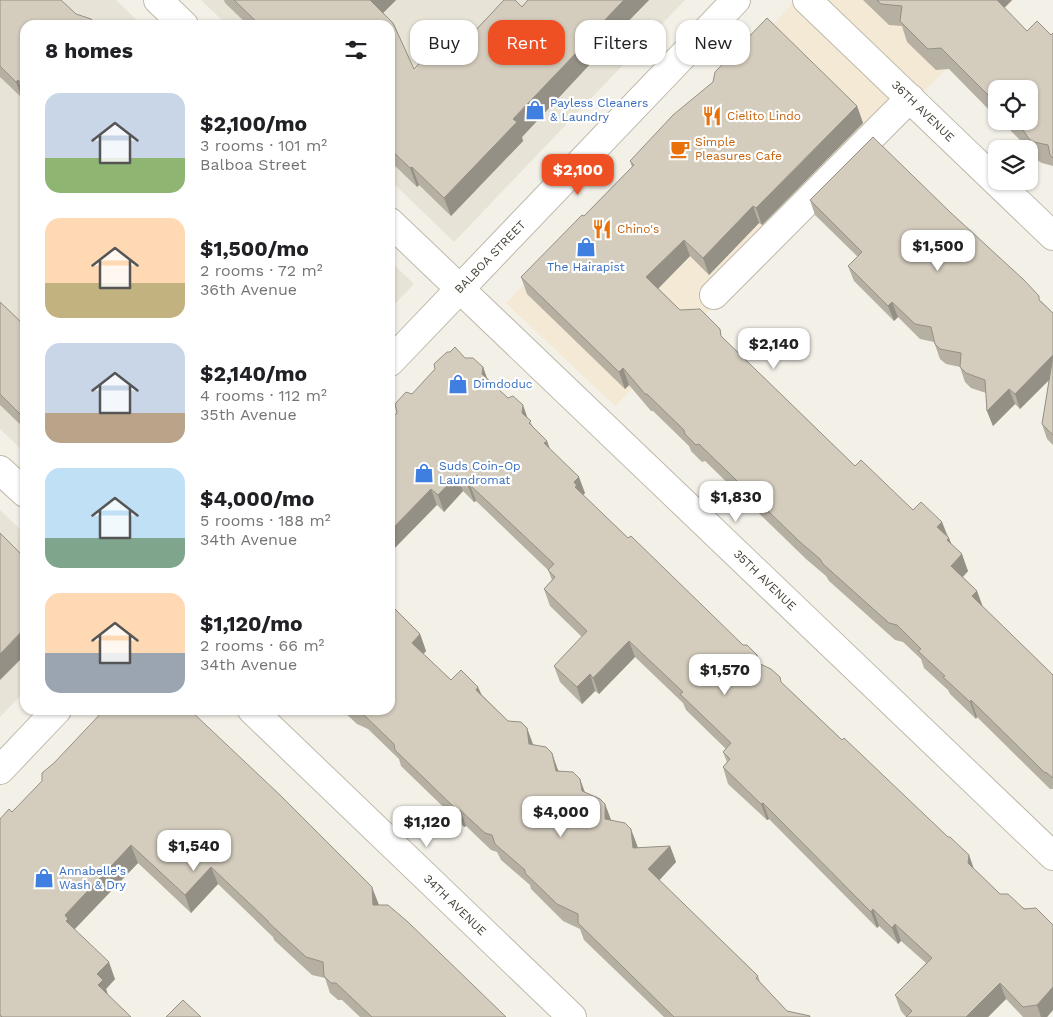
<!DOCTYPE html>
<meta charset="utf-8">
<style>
body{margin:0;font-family:"Work Sans",sans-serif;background:#f2f2f2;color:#202124;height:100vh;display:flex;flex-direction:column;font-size:19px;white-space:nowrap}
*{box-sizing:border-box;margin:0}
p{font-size:16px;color:#757577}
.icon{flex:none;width:28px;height:28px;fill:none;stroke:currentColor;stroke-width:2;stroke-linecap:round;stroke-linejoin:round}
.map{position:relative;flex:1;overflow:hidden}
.drawer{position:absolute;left:20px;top:20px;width:375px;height:695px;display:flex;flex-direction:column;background:#fff;border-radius:15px;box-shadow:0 1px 4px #0004}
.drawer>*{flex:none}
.top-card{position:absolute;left:410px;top:20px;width:475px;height:45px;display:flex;gap:10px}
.controls{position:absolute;left:988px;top:80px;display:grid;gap:10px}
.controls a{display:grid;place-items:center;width:50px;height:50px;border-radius:10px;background:#fff;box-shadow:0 1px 4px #0004;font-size:25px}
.price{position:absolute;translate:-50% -42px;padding:0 11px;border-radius:10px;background:#fff;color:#222;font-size:16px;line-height:32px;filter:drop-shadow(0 1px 2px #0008)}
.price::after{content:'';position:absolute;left:50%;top:30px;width:15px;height:11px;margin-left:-8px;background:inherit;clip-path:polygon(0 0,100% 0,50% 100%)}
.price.selected{background:#ef5023;color:#fff}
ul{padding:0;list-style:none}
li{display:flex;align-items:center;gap:15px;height:125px;padding:0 25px}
li span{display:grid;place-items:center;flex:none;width:140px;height:100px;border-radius:15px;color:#555}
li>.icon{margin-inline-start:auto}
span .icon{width:60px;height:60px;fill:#fffc;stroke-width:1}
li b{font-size:21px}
h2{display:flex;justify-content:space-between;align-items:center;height:60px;padding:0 25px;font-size:21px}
.tag{padding:0 18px;border-radius:15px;background:#fff;box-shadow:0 1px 4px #0004;font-size:18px;line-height:45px}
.tag.selected{background:#ef5023;color:#fff}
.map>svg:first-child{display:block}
.residential{fill:#e7e3d6}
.commercial{fill:#f4e9d4}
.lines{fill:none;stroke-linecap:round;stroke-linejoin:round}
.minor-casing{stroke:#beb9ab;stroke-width:30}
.minor{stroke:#fff;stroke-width:28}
.wall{fill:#b6b0a3}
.shaded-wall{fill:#949085}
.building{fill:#d4cdbe;stroke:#949085}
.labels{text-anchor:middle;stroke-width:4.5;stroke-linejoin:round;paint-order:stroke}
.shop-label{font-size:12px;fill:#366cbe;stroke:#fff;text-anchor:start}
.street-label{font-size:12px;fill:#464137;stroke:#fff}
.food-label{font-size:12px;fill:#c56008;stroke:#fff;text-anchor:start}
</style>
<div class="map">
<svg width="1053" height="1017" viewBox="0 0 1053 1017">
<rect width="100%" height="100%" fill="#f3f0e8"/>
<path class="residential" d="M0,0H116L142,25H25V453L0,429Z
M201,0H685L454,242L390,180V25H227Z
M390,261L414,284L390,309Z
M0,510L25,534V691L0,717Z"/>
<path class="commercial" d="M796,0H1014L615,406L506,303Z"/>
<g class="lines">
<defs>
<path id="minor" d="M158,0L184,25
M807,0L1053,236
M390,222L1053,856
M714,295L910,98
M390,362L736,0
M0,470L25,493
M252,710L572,1017
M0,770L57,710"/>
</defs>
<use href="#minor" class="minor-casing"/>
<use href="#minor" class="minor"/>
</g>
<path class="wall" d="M0,0L25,25V97L24,96L22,98L0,77Z
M224,0H396L383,13L393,23L414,69L431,51L444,64L504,0H515L522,7L528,0H649L605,45L606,47L522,137L523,141L451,216L419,185L417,187L392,163L390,158V25H248L225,3Z
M863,0H1012L1004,8L1027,31L1051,35L1053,33V166L1042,163L1037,160L1029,149L1001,121H1029L996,89V117L949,69L936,70L907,42L902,26L889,25Z
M857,106L863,123L762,225L759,223L709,275L690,256L658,288L680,310L724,339L855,466L913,510L942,522L951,543L968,571L963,577L977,591L983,607L1053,675V789H1050L977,717L976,719L950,694L948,690L924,668L921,659L903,642L895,640L829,581L826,576L806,559L705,461L702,462L691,451L689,446L653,411H651L629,385L625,389L527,294L521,277L584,216L632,167L630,161Z
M810,200L1041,301L1053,313V445L1047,439L1042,424L1049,380L1020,409L1015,404L993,426L987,411L986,393L971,388L965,382L960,367L946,364L940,359L934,342L920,339L898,317L894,321L854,281L848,266L858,257L815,215Z
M0,302L22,323L25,321V429L0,405Z
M465,358L483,367L487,378L527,417L534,428L547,441L549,448L585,493L583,495L760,664L782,683L842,740L948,837L969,855L973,868L1000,894L1053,925V1010L1047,1017H1023L1006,999L988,1017H906L901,1011L895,995L926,963L901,941L898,944L879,926L877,928L769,819L767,820L728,784L723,767L727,762L723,752L726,749L686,710L683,703L635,657L599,694L595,691L582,704L560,682L554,666L582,637L550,606L544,589L552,580L548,570L476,501L474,502L463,491L444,512L437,505L397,413L412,394Z
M420,634L426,651L423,654L451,680L478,687L482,695L508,721L527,728L533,744L559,771L585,792L605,804L611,820L637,845L638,848L670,846L676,862L659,880L758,976L760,982L787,1011L810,1016L811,1017H664L584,940L580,929L563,921L531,889L530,885L501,860L497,852L491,850L466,826L464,827L401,766L399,759L368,729L357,724L342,710H390Z
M12,812L379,905L506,1017H360L342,1000H338L330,993L325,978L312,975L274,940L273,937L218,884L191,913L138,863L74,929L115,979L106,989L108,995L131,1017H0V819Z"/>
<path class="shaded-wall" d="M370,0H396L377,19Z
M624,0H649L605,45L606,47L522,137L523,141L451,216L444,198L513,119L598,27Z
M993,0H1012L998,14Z
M18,80L24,96L22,98L16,82Z
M857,106L863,123L762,225L756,208Z
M412,167L419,185L417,187L410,168Z
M753,206L759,223L709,275L703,258Z
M684,240L690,256L653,294L646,277Z
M892,302L898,317L894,321L888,306Z
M1053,355V376L1020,409L1015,394Z
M483,367L489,384L482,374Z
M623,368L629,385L625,389L619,372Z
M1009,389L1015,404L993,426L987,411Z
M523,405L529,422L522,413Z
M547,441L553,457L544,443Z
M457,475L463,491L444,512L438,495Z
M579,477L585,493L581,497V504L574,482Z
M470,485L476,501L474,502L468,486Z
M431,489L437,505L390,553V531Z
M942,522L948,539L949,538L955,555L937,527Z
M962,554L968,571L957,583L951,566Z
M977,591L983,608L972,596Z
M25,628V655L0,680V654Z
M420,634L426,651L418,660L412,643Z
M629,641L635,657L599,694L593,678Z
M757,655L763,672L756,662Z
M590,674L595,691L582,704L577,687Z
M478,687L484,703L476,690Z
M971,700L977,717L976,719L970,702Z
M527,728L533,745L529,744Z
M552,753L558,770L562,788L556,771Z
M580,779L586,795L582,791Z
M763,803L769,819L767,820L761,804Z
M605,804L611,820L605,819Z
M460,810L466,826L464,827L458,811Z
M631,829L637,845L639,865L633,848Z
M131,845L138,863L73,931L66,921L65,915Z
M670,846L676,862L654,886L648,869Z
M969,855L975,872L968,863Z
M211,867L218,884L191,913L185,895Z
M372,887L379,905H373Z
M873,909L879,926L877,928L871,912Z
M895,924L901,941L898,944L892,928Z
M109,962L115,979L106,989L109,998L98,985L97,974Z
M1000,983L1006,999L988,1017H966Z
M1053,987V1010L1047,1017H1041L1037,1005Z"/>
<path class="building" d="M0,0H61L76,14L91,19L97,25H25V87L18,80L16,82L0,66Z
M234,0H370L393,23L414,69L431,51L444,64L504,0H515L522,7L528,0H624L598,27L599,29L513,119L517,122L444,198L412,167L410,168L390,149V25H260Z
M877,0H997L1027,31L1037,21L1051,35L1053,33V158L1050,155L1048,145L1034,142L1029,139L1021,127L1014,121H1029V89H996V103L941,48L928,49L900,21L902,6L881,4Z
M767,18L857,106L756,208L753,206L703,258L684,240L646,277L680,310L700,309L720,329L721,336L855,466L861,460L913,510L921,502L942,522L937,527L949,538L947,540L962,554L951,566L977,591L972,596L1053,675V778L1047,773L1044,772L971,700L970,702L943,677L945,676L918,651L921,649L897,625L889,623L823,564L820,559L800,542L699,444L696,445L685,434L684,430L647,394H645L623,368L619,372L521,277L582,215L584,216L634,165L630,161L673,115L713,82L715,72Z
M873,137L950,212L1024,280L1039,296V300L1053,313V355L1015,394L1009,389L987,411L985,380L966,373L960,367L961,353L940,349L935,344L931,327L915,324L892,302L888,306L848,266L862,252L810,200Z
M0,302L22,323L25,321V419L0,394Z
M455,347L465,358H473L483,367L482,374L508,398L513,396L523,405L522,413L531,421L529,423L547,441L544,443L579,477L574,482L577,486L575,487L628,538L631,536L743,645H747L757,655L756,662L771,669L780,677L781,682L842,740L844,738L948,837H950L969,855L968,863L1000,894H1008L1024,909L1036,908L1053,925V987L1037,1005L1023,1007L1000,983L966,1017H906L912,1011L895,995L932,958L895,924L892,928L873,909L871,912L763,803L761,804L723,767L730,759L723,752L731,743L680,694L683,692L629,641L593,678L590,674L577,687L554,666L587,631L544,589L555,577L548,570L554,564L470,485L468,486L457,475L438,495L431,489L390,531V420L397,413L395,404L406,392L412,394L435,369L434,364L447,352H450Z
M1053,356V435L1042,424Z
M0,533L25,558V628L0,654Z
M390,604L420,634L412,643L451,680L461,670L478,687L476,690L508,721L521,722L527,728L529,744L546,747L552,753L556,771L573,772L580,779L582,791L600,799L605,804V819L625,823L631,829L633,848L670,846L648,869L758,976L756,978L787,1011L810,1016L809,1017H674L578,923V914L557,904L525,873V870L495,844L492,835L485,833L460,810L458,811L395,750L394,744L362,713L356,710H390Z
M104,710H190L280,795L372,887L373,905H388L408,922L506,1017H372L336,983H331L324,976L323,962L306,957L268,922V921L211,867L185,895L131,845L65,915L68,919L66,921L109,962L97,974L103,980L98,985L131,1017H2L0,1015V819L9,809L12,812L42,781V773L54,763Z
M183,1000L201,1017H166Z"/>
<defs>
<symbol id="shop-bare" viewBox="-9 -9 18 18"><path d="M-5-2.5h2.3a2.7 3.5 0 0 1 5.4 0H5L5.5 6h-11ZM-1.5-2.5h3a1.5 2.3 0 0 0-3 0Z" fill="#3f7fe0" stroke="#fff" stroke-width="2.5" paint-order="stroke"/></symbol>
<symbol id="restaurant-bare" viewBox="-9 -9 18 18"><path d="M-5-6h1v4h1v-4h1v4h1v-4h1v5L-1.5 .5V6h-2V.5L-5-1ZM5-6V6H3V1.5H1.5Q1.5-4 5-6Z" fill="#e8710a" stroke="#fff" stroke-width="2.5" paint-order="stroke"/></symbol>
<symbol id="cafe-bare" viewBox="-9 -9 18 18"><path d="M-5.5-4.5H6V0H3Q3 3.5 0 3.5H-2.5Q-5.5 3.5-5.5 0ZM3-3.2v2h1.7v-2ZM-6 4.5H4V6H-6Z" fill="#e8710a" stroke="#fff" stroke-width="2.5" paint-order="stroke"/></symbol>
</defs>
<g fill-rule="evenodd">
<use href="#shop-bare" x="521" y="96" width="28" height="28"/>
<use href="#restaurant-bare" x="698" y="102" width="28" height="28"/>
<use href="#cafe-bare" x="666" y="135" width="28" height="28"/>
<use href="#restaurant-bare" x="588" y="215" width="28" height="28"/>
<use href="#shop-bare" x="572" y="233" width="28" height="28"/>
<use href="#shop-bare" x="444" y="370" width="28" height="28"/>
<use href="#shop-bare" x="410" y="459" width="28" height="28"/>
<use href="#shop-bare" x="30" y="864" width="28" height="28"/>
</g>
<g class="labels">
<g class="shop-label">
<text x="550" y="107">Payless Cleaners<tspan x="550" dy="14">&amp; Laundry</tspan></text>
<text x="586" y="271" text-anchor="middle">The Hairapist</text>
<text x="473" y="388">Dimdoduc</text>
<text x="439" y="470">Suds Coin-Op<tspan x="439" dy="14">Laundromat</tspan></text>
<text x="59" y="875">Annabelle's<tspan x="59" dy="14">Wash &amp; Dry</tspan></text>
</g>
<g class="street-label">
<text transform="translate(923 111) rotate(44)" y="4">36TH AVENUE</text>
<text transform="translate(490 257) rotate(-46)" y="4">BALBOA STREET</text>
<text transform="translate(765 580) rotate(44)" y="4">35TH AVENUE</text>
<text transform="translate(455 905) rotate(44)" y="4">34TH AVENUE</text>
</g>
<g class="food-label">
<text x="727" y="120">Cielito Lindo</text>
<text x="695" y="146">Simple<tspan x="695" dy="14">Pleasures Cafe</tspan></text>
<text x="617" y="233">Chino's</text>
</g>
</g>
</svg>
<div class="controls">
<a><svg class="icon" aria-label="locate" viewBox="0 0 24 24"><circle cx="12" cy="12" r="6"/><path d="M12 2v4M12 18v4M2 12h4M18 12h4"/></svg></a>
<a><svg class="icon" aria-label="layers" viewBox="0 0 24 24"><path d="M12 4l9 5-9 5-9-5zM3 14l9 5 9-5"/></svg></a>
</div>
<b class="price selected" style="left:578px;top:196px">$2,100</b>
<b class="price" style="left:938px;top:272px">$1,500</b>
<b class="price" style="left:774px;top:370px">$2,140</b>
<b class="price" style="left:736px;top:523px">$1,830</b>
<b class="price" style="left:725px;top:696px">$1,570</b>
<b class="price" style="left:561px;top:838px">$4,000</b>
<b class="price" style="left:427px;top:848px">$1,120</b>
<b class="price" style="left:194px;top:872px">$1,540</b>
<div class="top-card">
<a class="tag">Buy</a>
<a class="tag selected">Rent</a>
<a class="tag">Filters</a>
<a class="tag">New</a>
</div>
<section class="drawer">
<h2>8 homes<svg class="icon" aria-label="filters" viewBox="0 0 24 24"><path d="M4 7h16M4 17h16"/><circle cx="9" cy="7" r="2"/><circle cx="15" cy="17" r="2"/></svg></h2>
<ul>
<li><span style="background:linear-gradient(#c9d6e8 65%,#8fb573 0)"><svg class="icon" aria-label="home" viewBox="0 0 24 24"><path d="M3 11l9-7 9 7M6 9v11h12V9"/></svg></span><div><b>$2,100/mo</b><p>3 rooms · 101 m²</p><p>Balboa Street</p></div></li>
<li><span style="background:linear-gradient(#ffd9b3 65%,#c2b280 0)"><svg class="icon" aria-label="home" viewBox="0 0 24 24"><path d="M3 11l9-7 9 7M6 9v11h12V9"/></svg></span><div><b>$1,500/mo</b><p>2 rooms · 72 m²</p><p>36th Avenue</p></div></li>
<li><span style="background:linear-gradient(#c9d6e8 70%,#b9a48a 0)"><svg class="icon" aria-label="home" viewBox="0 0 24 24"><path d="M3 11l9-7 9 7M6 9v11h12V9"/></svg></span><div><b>$2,140/mo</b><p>4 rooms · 112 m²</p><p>35th Avenue</p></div></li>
<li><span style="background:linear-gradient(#bfe0f5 70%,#7fa58c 0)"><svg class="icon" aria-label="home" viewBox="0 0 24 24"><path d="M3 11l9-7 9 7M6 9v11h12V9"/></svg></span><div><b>$4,000/mo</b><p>5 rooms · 188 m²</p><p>34th Avenue</p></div></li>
<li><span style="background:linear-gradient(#ffd9b3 60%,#9aa5b1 0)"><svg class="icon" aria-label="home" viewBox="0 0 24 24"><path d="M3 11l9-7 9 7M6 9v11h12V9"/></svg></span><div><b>$1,120/mo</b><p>2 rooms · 66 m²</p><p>34th Avenue</p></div></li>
</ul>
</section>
</div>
